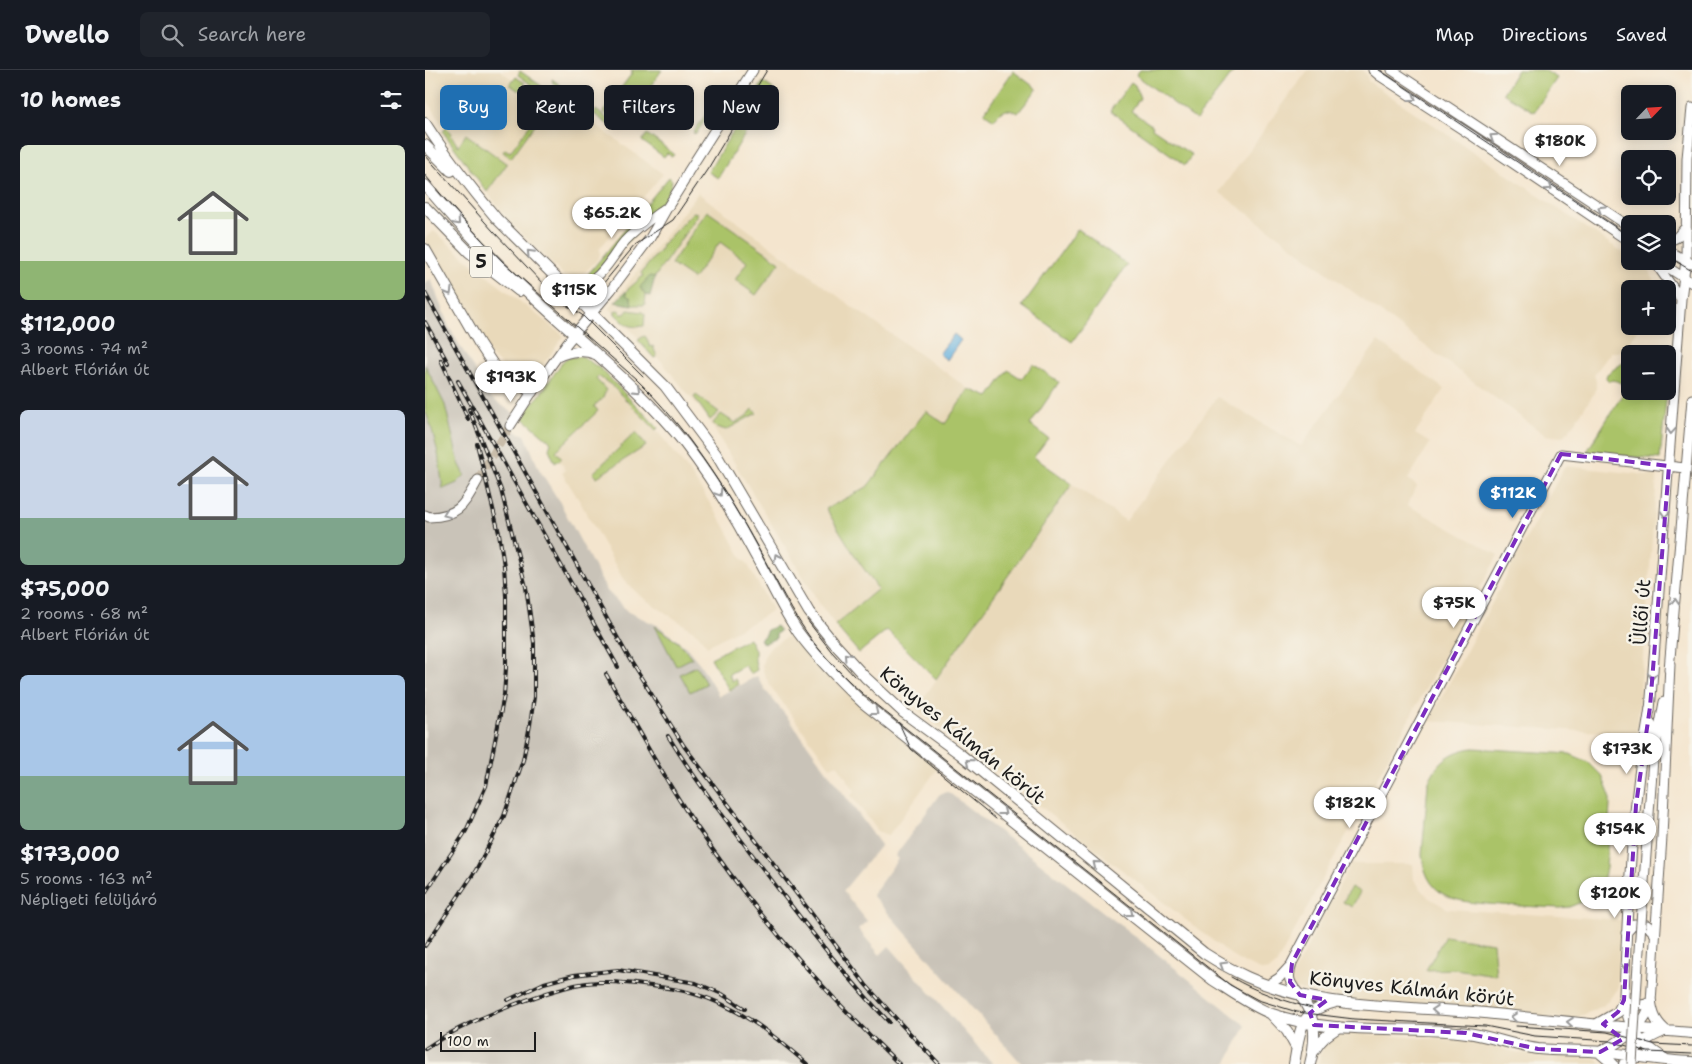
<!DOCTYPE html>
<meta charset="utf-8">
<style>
body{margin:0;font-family:"Shantell Sans",sans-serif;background:#20242c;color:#f1f3f6;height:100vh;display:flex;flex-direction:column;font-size:19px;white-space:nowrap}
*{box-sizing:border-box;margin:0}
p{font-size:16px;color:#9ea1a6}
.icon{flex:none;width:28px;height:28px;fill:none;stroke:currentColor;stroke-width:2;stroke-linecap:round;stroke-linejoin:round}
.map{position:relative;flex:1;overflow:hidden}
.drawer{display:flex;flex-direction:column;background:#171b24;width:425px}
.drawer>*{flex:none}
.top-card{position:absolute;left:15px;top:15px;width:475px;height:45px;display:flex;gap:10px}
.needle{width:32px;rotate:65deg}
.buttons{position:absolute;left:1196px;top:15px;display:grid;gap:10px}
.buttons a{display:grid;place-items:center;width:55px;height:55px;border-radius:8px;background:#171b24;box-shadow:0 2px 12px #0003;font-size:25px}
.scale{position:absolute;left:15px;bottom:12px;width:96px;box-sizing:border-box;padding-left:5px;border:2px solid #1c1c1c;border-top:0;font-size:14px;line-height:18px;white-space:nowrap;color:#1c1c1c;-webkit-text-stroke:4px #f7f3e8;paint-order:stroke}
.price{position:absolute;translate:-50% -42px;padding:0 11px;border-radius:18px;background:#fff;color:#222;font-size:16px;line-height:32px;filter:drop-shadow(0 1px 2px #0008)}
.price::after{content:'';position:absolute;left:50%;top:30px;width:15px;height:11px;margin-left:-8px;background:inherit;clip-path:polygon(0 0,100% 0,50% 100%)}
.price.on{background:#1f6fb2;color:#fff}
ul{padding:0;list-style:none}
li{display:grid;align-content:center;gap:10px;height:265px;padding:0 20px}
li span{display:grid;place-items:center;height:155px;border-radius:8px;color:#555}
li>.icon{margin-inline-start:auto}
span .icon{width:90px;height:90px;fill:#fffc;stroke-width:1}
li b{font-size:21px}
h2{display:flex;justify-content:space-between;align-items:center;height:60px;padding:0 20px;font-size:21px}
.chip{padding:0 18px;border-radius:8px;background:#171b24;box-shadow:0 2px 12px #0003;font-size:18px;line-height:45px}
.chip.on{background:#1f6fb2;color:#fff}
header{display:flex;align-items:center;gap:30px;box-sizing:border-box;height:70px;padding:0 25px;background:#171b24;border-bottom:1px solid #363941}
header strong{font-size:24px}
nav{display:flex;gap:28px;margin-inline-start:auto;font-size:18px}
.search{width:350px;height:45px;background:#20242c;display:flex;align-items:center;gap:12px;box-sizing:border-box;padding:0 18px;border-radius:8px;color:#9ea1a6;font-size:19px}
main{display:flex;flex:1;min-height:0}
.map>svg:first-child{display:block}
.built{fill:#e9d9ba}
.industrial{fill:#c9c3b8}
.green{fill:#aac368;stroke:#637042}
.forest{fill:#87a95c;stroke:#52623c}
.water{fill:#65b0de;stroke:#40667d}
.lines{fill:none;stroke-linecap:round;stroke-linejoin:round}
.secondary-tunnel{stroke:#c9bdaa;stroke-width:9;stroke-dasharray:9 4.5;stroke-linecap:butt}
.secondary-casing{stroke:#68625a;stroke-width:11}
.primary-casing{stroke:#68625a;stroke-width:12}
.secondary{stroke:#fff;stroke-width:9}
.primary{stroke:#fff;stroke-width:10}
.tram{stroke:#1c1c1c;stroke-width:1}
.rail-casing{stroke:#1c1c1c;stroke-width:4}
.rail{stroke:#f7f3e8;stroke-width:2;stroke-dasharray:5.5;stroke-linecap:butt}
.secondary-bridge-casing{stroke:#68625a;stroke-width:11;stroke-linecap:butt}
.secondary-bridge{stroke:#fff;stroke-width:9}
.oneway{stroke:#999}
.marked{fill:none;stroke:#7b2cbf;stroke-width:4;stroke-dasharray:10 6;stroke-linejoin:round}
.labels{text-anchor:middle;stroke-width:5;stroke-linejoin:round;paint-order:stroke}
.shield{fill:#f7f3e8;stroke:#5e5c59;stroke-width:1}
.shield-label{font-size:18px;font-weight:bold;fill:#1c1c1c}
.street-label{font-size:19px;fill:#1c1c1c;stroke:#f7f3e8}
</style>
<header>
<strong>Dwello</strong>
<div class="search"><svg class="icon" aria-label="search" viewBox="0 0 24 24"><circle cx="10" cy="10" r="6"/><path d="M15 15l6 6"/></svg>Search here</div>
<nav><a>Map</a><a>Directions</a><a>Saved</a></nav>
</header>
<main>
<section class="drawer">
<h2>10 homes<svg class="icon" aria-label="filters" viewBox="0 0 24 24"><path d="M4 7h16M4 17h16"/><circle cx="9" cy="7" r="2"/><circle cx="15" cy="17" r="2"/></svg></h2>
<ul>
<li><span style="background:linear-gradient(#dfe7d0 75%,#8fb573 0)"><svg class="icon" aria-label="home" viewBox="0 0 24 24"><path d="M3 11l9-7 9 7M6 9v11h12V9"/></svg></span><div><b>$112,000</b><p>3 rooms · 74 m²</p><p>Albert Flórián út</p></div></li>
<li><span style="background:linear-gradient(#c9d6e8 70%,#7fa58c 0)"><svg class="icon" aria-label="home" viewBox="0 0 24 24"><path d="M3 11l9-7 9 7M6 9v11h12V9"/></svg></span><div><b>$75,000</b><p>2 rooms · 68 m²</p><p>Albert Flórián út</p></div></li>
<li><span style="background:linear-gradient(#a9c7e8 65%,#7fa58c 0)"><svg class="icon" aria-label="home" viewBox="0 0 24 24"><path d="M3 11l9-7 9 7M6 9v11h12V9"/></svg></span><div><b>$173,000</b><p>5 rooms · 163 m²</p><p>Népligeti felüljáró</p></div></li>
</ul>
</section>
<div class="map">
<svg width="1267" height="994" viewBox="0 0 1267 994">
<rect width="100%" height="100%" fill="#f7f3e8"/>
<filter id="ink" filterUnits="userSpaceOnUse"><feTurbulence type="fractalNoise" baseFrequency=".02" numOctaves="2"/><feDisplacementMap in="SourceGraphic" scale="10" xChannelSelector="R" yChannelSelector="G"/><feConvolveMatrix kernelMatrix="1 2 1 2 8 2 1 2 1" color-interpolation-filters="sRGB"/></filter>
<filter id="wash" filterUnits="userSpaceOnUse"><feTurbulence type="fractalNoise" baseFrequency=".0096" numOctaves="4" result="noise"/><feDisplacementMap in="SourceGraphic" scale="20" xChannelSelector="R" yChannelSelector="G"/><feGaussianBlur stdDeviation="1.12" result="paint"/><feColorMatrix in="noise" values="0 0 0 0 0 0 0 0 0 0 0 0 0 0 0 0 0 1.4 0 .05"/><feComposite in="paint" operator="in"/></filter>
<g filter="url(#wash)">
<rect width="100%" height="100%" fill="#f4e5ce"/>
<path class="built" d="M0,0H75L88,10L91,7L100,13L98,17L115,29L118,26L126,32L121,39L128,44L133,37L145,36L238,104L175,178V185L171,191L160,202L149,207L139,206L88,155L47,103L18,62L20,58L0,27Z
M883,0H937L942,5L943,11L1205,187V191H1211L1225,201L1230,215V219H1205V256H1215L1202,276L1194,282H1186L1169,305L1171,310V318L1168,325L1143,362L1136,367L1120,365L794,122Z
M273,123L429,238L544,319L520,354L501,341L442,417L401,439L432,489L453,519L410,555L396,536L281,346L237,292L184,238Z
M9,161L57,202L139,266L105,313L98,314L84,303L65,284L47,255L0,171V168Z
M953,271L1019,319L990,364L1005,373L983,409L992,416L982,435L1073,485L851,895L844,900L838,901L817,892L806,885L491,639L647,414L701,451L792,327L876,376Z
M173,306L186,315L233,362L266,404L299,455L317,488L322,493L347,540L337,547L282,576L273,564L215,526L198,509L154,430L137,403L140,400L138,397L139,396L135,391L133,392L126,381Z
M1140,396L1232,406L1212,663L1156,661L1004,651Z
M368,563L378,577L402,604L446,644L513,698L463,766L453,761L426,725L430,721L412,694L405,697L346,617L339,604L337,596L339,586L347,576Z
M926,794H988L989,810L1004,828L1023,839L1197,850L1193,919L1178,936L1149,949L930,931L861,917Z
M923,963L1045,971L1095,983L1170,988L1177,994H894L895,986L899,976L905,970L914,964Z"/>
<path class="industrial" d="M6,209L24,257L66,328L96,348L90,361L100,365L114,399L134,431L182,521L203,542L234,556L261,577L275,594L294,626L332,606L341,621L366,652L456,775L418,821L442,851L433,859L455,885L464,876L568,994H0V213Z
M523,722L730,882L821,956L801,994H597L447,825L473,789L470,786L514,725L517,723Z"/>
<path class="green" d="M205,0H237L222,21L223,23L200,57L178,42L208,2Z
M715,0H810L771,50L711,5Z
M1092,0H1119L1132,8L1109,42L1078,23Z
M95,1L128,24L129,27L127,30L93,5Z
M588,1L612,19L593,43C581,38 577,39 569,50L559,43Z
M91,7L100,13L94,21L85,15Z
M127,9L165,36L162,39L128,13Z
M338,12L348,19L293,108L283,102Z
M706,12L710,15L715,28L706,41L728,56L727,58L767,85L760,95L685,41Z
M118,26L126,32L86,88L78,82L80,79L85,82L118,37L114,32Z
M289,32L291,33L271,64L268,63Z
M171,40L190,54L185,56L169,44Z
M21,57L27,63L26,65L33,76L41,64L82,94L62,122L18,62Z
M222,64L249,84L247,87L242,83L239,87L217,71Z
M244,107L247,110C247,131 192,181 176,198L166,206L164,205V203Z
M282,141L355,192L331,225L310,210L322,192L295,172L268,209L246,194Z
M269,142L272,143V146L230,207L225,206L215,218L221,225L220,235H207L206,228L201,225V221L218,206L216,203L236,179L237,175L266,144Z
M653,159L702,195L647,272L597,236Z
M192,240L195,241L196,244H200L203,240L217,242L220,244L219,256C204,258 201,255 190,244V241Z
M219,266L221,267L225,277L228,276L232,287L229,288L213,270Z
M1226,275L1231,277L1236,284H1211C1217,282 1220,277 1226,275Z
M157,286L177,300L233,358L231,360L186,315L173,306L171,309L181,320L178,328L169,336L173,341L131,381L137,388L130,393L124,379L126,372L98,348L102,339L114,326L138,291L142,288Z
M1205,288V321H1242L1235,389L1161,383L1199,322L1196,313L1189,310L1184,311L1181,308L1182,304Z
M608,294L634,312L605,355L623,368L609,387L647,414L511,609L462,560L434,583L410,555L453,519L432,489L401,439L442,417L501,341L520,354L544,319L564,327L583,300L597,309Z
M0,295L20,335L34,393L40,405L32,413L18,419L13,383L6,356L0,340Z
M271,325L294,342L285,350L269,327Z
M328,339L332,343L301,360L291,357L288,353L296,344L310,353L323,345Z
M211,362L221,376L172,407L168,403Z
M230,556L254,573L267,588L251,596Z
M324,568L330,580V591L332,600L325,604L320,595L304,604L307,611L310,609L313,615L304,620L286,588Z
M271,596L281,614L265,622L255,604Z
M1048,678L1145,684L1163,692L1177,706L1185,726V735L1181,798L1179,807L1169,824L1162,830L1144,837L1135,838C1115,837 1096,836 1076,835C1038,832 1002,833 997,785L1003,714C1011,693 1025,681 1048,678Z
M926,817L935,822L927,837L918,832Z
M1020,866L1068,873L1071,905L1030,899L1001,900Z"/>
<path class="forest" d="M225,206L230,207L225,226L221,225L215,217Z
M201,221V225L206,228L207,235L190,232Z
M351,556L355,561L351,564V568L338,574L335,569L339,566L342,560Z"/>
<path class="water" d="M529,264L536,270L522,290L514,284Z"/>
</g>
<g filter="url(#ink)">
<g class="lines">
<path class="secondary-tunnel" d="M53,410L85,356"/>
<defs>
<path id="secondary" d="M948,0L955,6L1046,65L1205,172
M967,0L1205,157
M1242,172L1251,168L1261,157
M1242,180L1267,194
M1229,191L1256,229
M1233,191L1267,213
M139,216C176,217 180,195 200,171C212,158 226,149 239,139
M132,287C146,281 157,279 172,285
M85,356L107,322L142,273L186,220L225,168L242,138L259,111L263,102L328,0
M0,445L4,447C35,446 39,434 53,410
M1244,600L1267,329
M1225,637C1222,660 1217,682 1214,705C1205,778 1202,851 1199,925V930C1209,936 1215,937 1226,932L1237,767L1245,594
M1225,641L1256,229L1261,190L1262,88L1267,38
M1226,654L1228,689
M1231,676L1239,632
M1201,863L1209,854L1222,855L1230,864
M843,915L854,908L866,895
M875,925C864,913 862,908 867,893L1136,384L1260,398"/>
<path id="primary" d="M0,53C22,87 46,118 72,149L240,316L291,384L384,542L408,572L440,607L479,643L535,684L779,883C793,892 807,900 822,907C896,941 981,935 1060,943C1129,950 1198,958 1267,963
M0,75L26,101
M0,115C42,165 89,211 139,255C181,293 224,329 260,374C286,408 309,445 329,483C344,509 356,537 373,562C392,588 414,610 437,632L788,910C807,922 826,936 847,944C910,966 977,955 1042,963C1066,966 1089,976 1113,979C1134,981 1156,980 1177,982C1207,985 1237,991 1267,992
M0,137L44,182L94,221
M0,179L54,273L69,296L84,309L107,322
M875,925C891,948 892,967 885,994
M1199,930C1206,963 1212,971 1240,989
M1226,933C1228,946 1231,952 1241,961
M846,944L862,961L872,979
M1172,954L1193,942L1199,930
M889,981C896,969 903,964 914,957
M1175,982C1190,975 1212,961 1220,947C1223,943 1224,937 1226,932
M1175,983L1188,994
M869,994C875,963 873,941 908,933
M1199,994C1206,979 1222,968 1237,962"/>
</defs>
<use href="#secondary" class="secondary-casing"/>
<use href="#primary" class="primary-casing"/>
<use href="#secondary" class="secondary"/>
<use href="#primary" class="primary"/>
<path class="tram" d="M954,0L1205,167
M0,85L68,161L119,215L133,225L140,227H150L161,225L177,215L210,175L248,150L284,97L342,0
M0,105C24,135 51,164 78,192L211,309C261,357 299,417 333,478C351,510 367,543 389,573C406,594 425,613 445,630L805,915L833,930L872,942L929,949L1060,956L1110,966L1185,971L1223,982L1267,984
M1242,186L1267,201
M120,222L157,245L218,306
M382,550L406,581L429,606
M474,653L486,679L571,749
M806,907C831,922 859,931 887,938
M1091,956L1182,962L1228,974L1267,976"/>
<defs>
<path id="rail" d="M0,223L205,590L259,676L441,915L475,953L514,994
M0,252L23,293
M16,290L43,349
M33,311L193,597
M181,604C209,653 236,704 268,751C327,840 397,920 474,994
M243,666C274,716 310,762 345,808C383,858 421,907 464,952
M0,823L41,761L61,716L79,625L81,598V526L79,496L74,463L52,374
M0,876L51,800L79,746L98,690L105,655L109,627V573L101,517L76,420L44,339
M83,930L119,913L149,905L193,900L271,913L297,924L320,939
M0,979C27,960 58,947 88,935C109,927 129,920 150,915C172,910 195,912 218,915C234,917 251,918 266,923C312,935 347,964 382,994"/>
</defs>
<use href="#rail" class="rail-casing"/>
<use href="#rail" class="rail"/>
<defs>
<path id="secondary-bridge" d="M1207,994L1213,894L1228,689"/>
</defs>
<use href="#secondary-bridge" class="secondary-bridge-casing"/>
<use href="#secondary-bridge" class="secondary-bridge"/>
</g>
<defs><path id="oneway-chevron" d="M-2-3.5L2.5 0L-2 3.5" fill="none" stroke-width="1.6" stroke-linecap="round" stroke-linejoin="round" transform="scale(1.25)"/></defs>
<g class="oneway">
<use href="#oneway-chevron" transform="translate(988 28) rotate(33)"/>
<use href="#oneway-chevron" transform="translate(1068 67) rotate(-147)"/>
<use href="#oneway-chevron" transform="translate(1124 117) rotate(34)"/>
<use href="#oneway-chevron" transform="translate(1176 139) rotate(-148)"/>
<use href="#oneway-chevron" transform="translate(32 152) rotate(49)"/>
<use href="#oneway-chevron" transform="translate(105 183) rotate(-134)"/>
<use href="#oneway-chevron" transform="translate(24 222) rotate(60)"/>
<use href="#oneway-chevron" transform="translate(212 320) rotate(43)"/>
<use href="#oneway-chevron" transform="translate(1246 361) rotate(94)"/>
<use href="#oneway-chevron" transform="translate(294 423) rotate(57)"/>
<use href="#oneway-chevron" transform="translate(21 444) rotate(158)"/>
<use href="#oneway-chevron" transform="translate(1240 444) rotate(94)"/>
<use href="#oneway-chevron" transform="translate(352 487) rotate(-120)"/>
<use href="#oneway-chevron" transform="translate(1250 532) rotate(-86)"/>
<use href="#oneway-chevron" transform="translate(422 586) rotate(-132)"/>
<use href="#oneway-chevron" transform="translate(1227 606) rotate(94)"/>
<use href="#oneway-chevron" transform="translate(450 642) rotate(38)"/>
<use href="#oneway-chevron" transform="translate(544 692) rotate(-141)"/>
<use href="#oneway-chevron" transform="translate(578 742) rotate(38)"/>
<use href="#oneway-chevron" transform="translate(671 794) rotate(-141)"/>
<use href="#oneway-chevron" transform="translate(705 843) rotate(38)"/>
<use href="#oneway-chevron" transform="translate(798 895) rotate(-149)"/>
<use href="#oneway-chevron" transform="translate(1200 896) rotate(92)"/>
<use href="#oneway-chevron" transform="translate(1010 940) rotate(-176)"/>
<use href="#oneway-chevron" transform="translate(1089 947) rotate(-173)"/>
<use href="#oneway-chevron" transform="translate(1145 952) rotate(-175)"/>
</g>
</g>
<path class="marked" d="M1136,384L1244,396L1225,637L1211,735L1199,930L1193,942L1178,954L1198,969L1175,982L1113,979L1041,963L889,955L885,943L902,930L875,925L865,912L867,893Z"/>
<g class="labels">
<rect class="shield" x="45" y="176.5" width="22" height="31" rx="4"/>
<g class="shield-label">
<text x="56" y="198">5</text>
</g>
<g class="street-label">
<text transform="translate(1216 542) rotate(-86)" y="7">Üllői út</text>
<text transform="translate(538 665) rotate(39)" y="7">Könyves Kálmán körút</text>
<text transform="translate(987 918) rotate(6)" y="7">Könyves Kálmán körút</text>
</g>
</g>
</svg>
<div class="buttons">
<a><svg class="needle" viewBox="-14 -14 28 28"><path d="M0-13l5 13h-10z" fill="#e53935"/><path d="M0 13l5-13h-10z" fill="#9ea1a6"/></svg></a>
<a><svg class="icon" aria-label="locate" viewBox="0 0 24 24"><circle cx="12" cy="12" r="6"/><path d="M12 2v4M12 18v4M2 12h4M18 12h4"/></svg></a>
<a><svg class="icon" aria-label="layers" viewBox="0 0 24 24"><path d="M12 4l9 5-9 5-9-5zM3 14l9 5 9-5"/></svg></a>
<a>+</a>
<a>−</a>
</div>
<div class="scale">100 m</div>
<b class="price" style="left:1135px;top:97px">$180K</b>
<b class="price" style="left:187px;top:169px">$65.2K</b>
<b class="price" style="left:149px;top:246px">$115K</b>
<b class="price" style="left:86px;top:333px">$193K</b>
<b class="price on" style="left:1088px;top:449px">$112K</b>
<b class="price" style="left:1029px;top:559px">$75K</b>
<b class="price" style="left:1202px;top:705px">$173K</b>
<b class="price" style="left:925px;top:759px">$182K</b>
<b class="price" style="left:1195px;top:785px">$154K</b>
<b class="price" style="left:1190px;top:849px">$120K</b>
<div class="top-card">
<a class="chip on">Buy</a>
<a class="chip">Rent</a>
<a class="chip">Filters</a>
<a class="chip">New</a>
</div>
</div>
</main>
